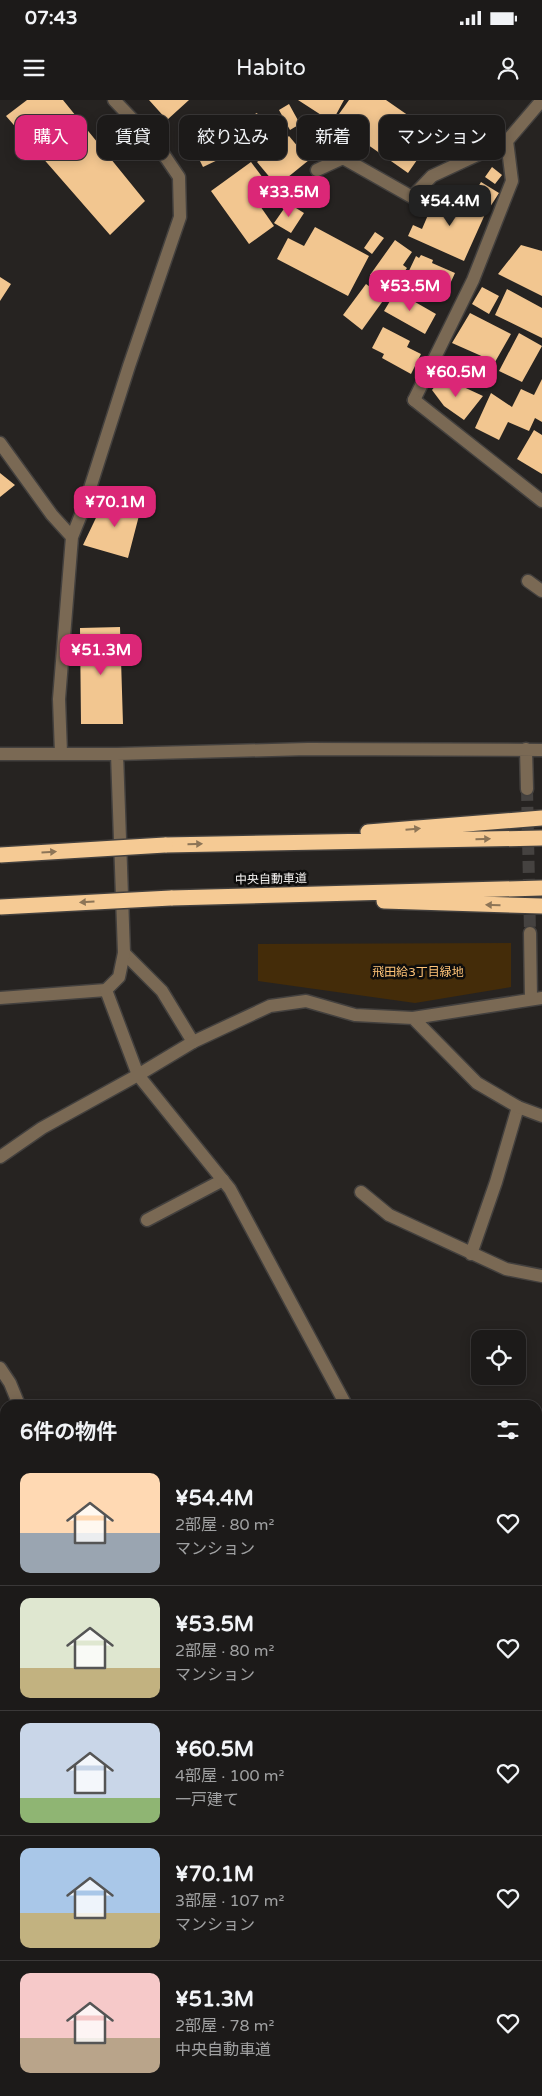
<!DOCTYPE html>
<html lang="ja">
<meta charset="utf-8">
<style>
body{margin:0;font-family:"Varela Round","Noto Sans JP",sans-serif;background:#292726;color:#f1f3f6;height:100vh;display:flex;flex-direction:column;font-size:19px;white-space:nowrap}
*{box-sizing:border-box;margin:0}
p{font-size:16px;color:#a0a1a2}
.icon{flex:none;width:28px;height:28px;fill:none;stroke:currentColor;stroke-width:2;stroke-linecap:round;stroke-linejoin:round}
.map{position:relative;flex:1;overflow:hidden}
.side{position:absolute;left:0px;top:1300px;width:542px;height:696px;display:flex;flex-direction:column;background:#1c1a19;border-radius:15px 15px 0 0;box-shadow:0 2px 12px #0003,0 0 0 1px #3a3838}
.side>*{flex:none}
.guide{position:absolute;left:15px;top:15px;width:512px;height:45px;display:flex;gap:10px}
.fabs{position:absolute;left:471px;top:1230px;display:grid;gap:10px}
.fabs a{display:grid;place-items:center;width:55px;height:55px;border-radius:10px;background:#1c1a19;box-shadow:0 2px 12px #0003,0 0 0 1px #3a3838;font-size:25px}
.price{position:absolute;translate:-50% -42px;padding:0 11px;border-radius:10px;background:#db2777;color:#fff;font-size:16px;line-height:32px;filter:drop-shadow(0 1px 2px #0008)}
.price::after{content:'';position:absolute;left:50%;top:30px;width:15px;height:11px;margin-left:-8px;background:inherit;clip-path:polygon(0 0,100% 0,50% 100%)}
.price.active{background:#222;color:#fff}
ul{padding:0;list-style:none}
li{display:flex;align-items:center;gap:15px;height:125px;padding:0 20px}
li+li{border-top:1px solid #3a3838}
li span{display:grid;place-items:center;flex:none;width:140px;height:100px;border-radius:10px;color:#555}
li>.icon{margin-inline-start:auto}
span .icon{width:60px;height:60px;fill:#fffc;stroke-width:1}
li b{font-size:21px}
h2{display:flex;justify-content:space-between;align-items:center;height:60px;padding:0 20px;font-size:21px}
.tag{padding:0 18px;border-radius:10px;background:#1c1a19;box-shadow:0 2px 12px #0003,0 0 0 1px #3a3838;font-size:18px;line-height:45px}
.tag.active{background:#db2777;color:#fff}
.status{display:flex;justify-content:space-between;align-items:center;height:35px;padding:0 25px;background:#1c1a19;direction:ltr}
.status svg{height:14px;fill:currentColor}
header{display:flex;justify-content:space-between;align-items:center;height:65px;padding:0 20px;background:#1c1a19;font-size:22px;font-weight:600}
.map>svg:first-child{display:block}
.green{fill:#442c09}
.building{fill:#f2c690}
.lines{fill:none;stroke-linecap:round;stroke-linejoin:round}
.street-tunnel{stroke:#454240;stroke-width:12;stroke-dasharray:12 6;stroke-linecap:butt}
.lane-casing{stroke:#43403e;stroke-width:15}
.street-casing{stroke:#43403e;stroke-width:15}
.highway-casing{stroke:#43403e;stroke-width:18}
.lane{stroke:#7a6954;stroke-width:12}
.street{stroke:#7a6954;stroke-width:12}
.highway{stroke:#f5ca94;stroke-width:15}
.highway-bridge-casing{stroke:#43403e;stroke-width:18;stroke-linecap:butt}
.highway-bridge{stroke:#f5ca94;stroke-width:15}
.oneway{fill:#8d7557}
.labels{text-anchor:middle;stroke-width:5;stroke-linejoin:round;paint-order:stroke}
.street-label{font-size:12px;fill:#f4f2f0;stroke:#0e0d0c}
.park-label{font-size:12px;fill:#ffc478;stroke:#0e0d0c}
</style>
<div class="status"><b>07:43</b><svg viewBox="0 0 49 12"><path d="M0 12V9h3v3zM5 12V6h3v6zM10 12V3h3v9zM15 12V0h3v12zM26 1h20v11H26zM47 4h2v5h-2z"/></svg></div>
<header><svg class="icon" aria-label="menu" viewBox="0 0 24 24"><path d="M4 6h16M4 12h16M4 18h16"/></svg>Habito<svg class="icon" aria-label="person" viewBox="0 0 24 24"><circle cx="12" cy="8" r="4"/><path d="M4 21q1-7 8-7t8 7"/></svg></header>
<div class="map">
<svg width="542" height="1996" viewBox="0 0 542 1996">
<rect width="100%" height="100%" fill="#262321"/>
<path class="green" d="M511,843V887L415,903L258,881V844Z"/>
<path class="building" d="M27,0H63L145,101L110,135L6,16Z
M149,0H189L167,20Z
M298,0H344L332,22Z
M349,0H386L435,34L408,73L334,21Z
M289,4L300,24L290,30L279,10Z
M257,13L268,36L203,67L187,35L225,17L230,26Z
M289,36L309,60L277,86L257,62Z
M251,62L266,82L251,93L274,126L249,144L211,91Z
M492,67L502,75L495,84L485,77Z
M481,82L499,93L490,107L473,96Z
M437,94L457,104L458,99L486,112L464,161L408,136L413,125L422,129Z
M288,103L304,113L291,133L274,123Z
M315,127L369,156L348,196L277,159L288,138L304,146Z
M375,132L384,138L372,154L364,148Z
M395,140L412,152L403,165L407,168L391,190L370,175Z
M521,145L542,151V196L498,174Z
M421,155L433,160L432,163L455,173L445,195L406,177L416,156L419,158Z
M0,177L11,184L0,201Z
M366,184L385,198L362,230L343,215Z
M482,187L499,196L489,214L472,204Z
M507,189L542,208V238L495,215Z
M396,191L436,214L425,234L384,211Z
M470,213L511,234L495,262L452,243Z
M383,227L410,241L407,247L421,254L411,274L382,258L384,254L372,248Z
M519,233L542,246L522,282L499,271Z
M442,277L483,296L464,320L444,306L432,290Z
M542,279V322L535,318L529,331L508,322L499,340L475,328L491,293L512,307L521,289L534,295Z
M534,330L542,335V374L517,359Z
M0,373L15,385L0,397Z
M105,399L142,404L128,458L83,445Z
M120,527L123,624H81L80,528Z"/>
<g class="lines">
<path class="street-tunnel" d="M527,689L530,833"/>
<defs>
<path id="lane" d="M317,70L343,58L412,97L432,76L507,41L542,0
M414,300L473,180L512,81L507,41
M124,853L162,891L193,942
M0,898L106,890
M361,1092L389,1115L506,1169L542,1176
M147,1120L223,1080
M471,1154L496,1082L518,1007
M0,1268L10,1283L19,1305
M538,1588L542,1593
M0,1687L5,1681
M370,1991L377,1996"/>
<path id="street" d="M414,300L542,401
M0,343L52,415L72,437
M528,481L542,491
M526,649L527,689
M61,653L59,599L72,437L84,407L129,266L180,117L179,77L158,46L114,0
M0,654H117L308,649L542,650
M117,654L124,853L119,877L106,890L138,975L230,1089L346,1305
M530,833L531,899
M413,918L477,983L518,1007L542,1016
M0,1057L42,1028L138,975L193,942L270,906L306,901L355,915L413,918L542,898
M0,1815L5,1820
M167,1991L171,1996"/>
<path id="highway" d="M368,732L542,718
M165,745L542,738
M171,798L542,788
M384,801L542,806"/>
</defs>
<use href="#lane" class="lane-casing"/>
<use href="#street" class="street-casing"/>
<use href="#highway" class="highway-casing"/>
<use href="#lane" class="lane"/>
<use href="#street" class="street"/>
<use href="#highway" class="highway"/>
<defs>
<path id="highway-bridge" d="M0,755L165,745
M0,807L171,798"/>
</defs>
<use href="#highway-bridge" class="highway-bridge-casing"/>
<use href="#highway-bridge" class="highway-bridge"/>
</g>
<defs><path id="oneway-solid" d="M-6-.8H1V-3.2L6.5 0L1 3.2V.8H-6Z" transform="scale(1.25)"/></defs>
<g class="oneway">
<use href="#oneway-solid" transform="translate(413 729) rotate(-5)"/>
<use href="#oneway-solid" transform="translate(483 739) rotate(-1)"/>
<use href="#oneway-solid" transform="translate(195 744) rotate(-1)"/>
<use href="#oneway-solid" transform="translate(49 752) rotate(-3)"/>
<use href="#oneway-solid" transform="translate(87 802) rotate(177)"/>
<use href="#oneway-solid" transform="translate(493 805) rotate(-178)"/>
</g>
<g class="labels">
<g class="street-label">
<text transform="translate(271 779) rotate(-1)" y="4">中央自動車道</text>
</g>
<g class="park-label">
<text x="418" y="876">飛田給3丁目緑地</text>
</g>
</g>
</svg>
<div class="fabs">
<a><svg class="icon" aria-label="locate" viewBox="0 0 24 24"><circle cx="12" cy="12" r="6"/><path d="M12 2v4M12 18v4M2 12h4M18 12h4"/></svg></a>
</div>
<b class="price" style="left:289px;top:118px">¥33.5M</b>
<b class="price active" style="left:450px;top:127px">¥54.4M</b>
<b class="price" style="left:410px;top:212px">¥53.5M</b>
<b class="price" style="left:456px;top:298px">¥60.5M</b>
<b class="price" style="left:115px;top:428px">¥70.1M</b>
<b class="price" style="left:101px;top:576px">¥51.3M</b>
<div class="guide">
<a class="tag active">購入</a>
<a class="tag">賃貸</a>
<a class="tag">絞り込み</a>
<a class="tag">新着</a>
<a class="tag">マンション</a>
</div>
<section class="side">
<h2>6件の物件<svg class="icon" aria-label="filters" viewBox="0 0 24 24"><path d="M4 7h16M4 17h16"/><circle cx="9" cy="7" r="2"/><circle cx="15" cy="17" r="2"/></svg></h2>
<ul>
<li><span style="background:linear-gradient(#ffd9b3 60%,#9aa5b1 0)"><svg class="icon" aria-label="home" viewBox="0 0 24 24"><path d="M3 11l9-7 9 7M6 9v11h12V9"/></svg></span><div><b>¥54.4M</b><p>2部屋 · 80 m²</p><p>マンション</p></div><svg class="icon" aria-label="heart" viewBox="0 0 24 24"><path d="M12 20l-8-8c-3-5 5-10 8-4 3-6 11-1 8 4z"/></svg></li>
<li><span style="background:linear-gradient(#dfe7d0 70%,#c2b280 0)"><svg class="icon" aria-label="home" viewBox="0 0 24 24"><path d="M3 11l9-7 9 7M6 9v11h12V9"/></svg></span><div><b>¥53.5M</b><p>2部屋 · 80 m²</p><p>マンション</p></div><svg class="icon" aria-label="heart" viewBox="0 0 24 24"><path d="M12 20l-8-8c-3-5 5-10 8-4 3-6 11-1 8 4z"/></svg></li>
<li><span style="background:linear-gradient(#c9d6e8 75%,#8fb573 0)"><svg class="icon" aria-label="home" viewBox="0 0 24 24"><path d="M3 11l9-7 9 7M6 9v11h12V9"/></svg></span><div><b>¥60.5M</b><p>4部屋 · 100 m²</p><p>一戸建て</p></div><svg class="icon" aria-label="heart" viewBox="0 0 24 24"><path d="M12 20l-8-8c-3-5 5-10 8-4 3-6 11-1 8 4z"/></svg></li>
<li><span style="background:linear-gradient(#a9c7e8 65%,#c2b280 0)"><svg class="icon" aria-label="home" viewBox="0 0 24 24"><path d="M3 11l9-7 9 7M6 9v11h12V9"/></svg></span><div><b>¥70.1M</b><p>3部屋 · 107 m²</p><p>マンション</p></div><svg class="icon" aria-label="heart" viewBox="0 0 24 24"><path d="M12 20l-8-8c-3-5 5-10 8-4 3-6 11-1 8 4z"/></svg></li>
<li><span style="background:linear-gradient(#f6c9c9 65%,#b9a48a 0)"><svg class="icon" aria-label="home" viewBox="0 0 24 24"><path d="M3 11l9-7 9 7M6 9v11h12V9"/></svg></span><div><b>¥51.3M</b><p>2部屋 · 78 m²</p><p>中央自動車道</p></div><svg class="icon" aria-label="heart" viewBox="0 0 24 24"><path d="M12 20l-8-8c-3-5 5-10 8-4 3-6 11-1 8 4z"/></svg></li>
</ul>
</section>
</div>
